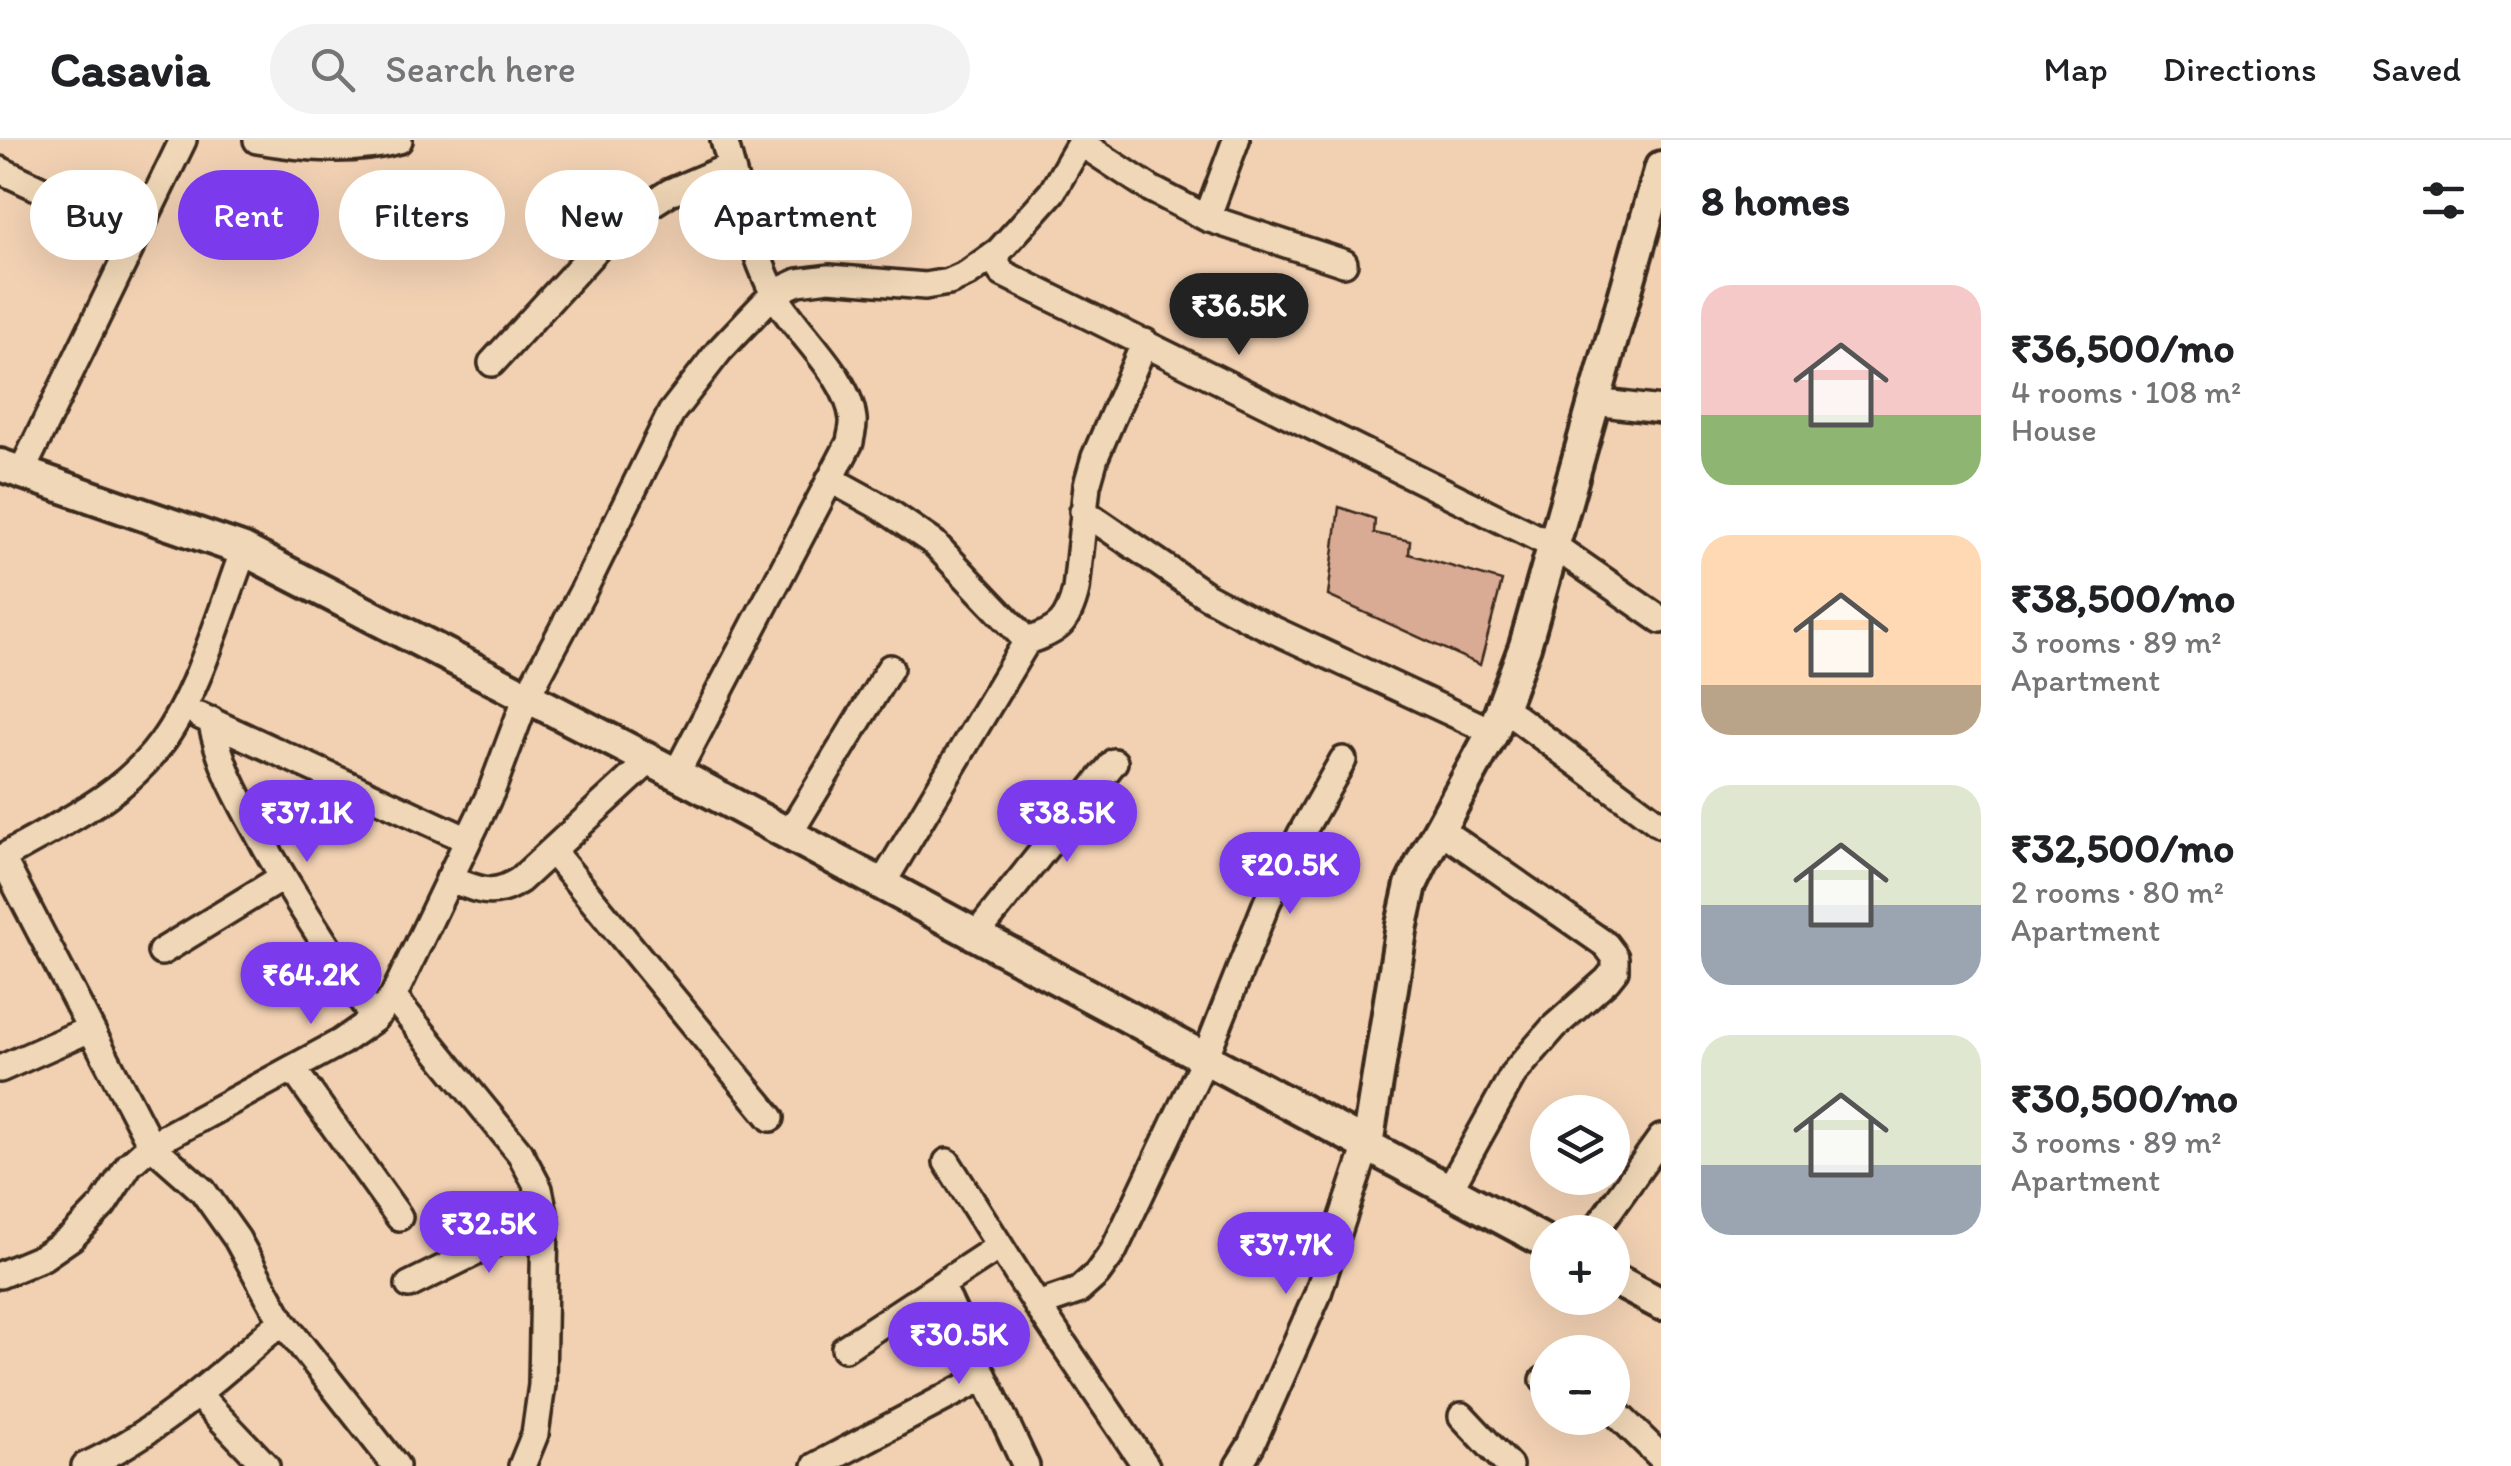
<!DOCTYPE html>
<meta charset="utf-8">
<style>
body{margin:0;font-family:Itim,sans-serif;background:#f2f2f2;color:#202124;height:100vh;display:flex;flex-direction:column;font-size:38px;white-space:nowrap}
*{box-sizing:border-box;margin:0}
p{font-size:32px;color:#757577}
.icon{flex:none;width:55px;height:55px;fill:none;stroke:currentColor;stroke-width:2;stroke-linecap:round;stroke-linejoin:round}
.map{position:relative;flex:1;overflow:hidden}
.side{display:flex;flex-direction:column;background:#fff;width:850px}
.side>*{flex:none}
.hud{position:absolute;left:30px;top:30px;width:950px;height:90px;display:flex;gap:20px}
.fabs{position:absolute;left:1530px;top:955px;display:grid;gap:20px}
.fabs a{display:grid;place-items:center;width:100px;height:100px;border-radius:50%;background:#fff;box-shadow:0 10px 40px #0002;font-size:50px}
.price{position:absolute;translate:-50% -85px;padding:0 22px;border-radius:35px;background:#7c3aed;color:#fff;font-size:32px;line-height:65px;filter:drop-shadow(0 2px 5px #0008)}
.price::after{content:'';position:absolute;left:50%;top:60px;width:30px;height:22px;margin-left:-15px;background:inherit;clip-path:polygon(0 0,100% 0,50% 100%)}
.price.current{background:#222;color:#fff}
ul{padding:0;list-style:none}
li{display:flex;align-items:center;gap:30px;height:250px;padding:0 40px}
li span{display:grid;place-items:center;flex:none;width:280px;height:200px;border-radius:30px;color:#555}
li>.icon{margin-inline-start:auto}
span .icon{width:120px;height:120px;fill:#fffc;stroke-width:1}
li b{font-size:42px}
h2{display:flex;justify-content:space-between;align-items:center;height:120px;padding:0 40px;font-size:42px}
.tag{padding:0 35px;border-radius:45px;background:#fff;box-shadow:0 10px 40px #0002;font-size:35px;line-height:90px}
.tag.current{background:#7c3aed;color:#fff}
header{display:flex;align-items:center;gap:60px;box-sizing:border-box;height:140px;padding:0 50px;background:#fff;border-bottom:2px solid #e0e0e0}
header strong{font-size:48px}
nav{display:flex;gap:55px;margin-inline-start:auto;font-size:35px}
.search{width:700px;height:90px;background:#f2f2f2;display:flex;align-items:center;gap:25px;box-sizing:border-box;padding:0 35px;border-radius:55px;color:#757577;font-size:38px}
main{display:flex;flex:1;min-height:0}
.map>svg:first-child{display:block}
.building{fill:#daab94;stroke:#3b2a1e;stroke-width:2.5}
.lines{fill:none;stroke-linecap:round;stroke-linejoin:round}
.minor-casing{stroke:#3b2a1e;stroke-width:32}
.tertiary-casing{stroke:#3b2a1e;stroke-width:38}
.minor{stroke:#f0d7b7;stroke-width:25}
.tertiary{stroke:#f0d7b7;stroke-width:30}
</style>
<header>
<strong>Casavia</strong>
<div class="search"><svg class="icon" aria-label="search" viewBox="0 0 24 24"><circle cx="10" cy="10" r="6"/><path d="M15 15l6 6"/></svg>Search here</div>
<nav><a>Map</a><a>Directions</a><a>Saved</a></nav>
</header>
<main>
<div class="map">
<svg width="1661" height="1326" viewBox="0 0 1661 1326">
<rect width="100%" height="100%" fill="#f2d1b3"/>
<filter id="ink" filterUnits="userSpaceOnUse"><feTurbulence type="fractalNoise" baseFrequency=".01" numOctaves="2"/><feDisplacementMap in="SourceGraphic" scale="20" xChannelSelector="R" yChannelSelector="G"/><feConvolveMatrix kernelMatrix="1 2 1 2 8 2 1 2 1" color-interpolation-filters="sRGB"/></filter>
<g filter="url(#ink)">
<path class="building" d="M1339,367L1375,379L1374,393L1410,401L1409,414L1502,441L1480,525L1328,456Z"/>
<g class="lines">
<defs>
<path id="minor" d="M257,0C304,8 352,13 399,0
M1082,0L1052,52L999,111L996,121L1002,133L1554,406L1661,480
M1081,3L1151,49L1207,78L1344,123
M0,30L137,94
M1207,78L1236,0
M492,223L603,102L634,75L670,52L731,26
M1595,262L1661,270
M21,333L183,0
M830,339L881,367L934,403L1027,501L882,744
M1083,371L1207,456L1248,478L1493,592
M1027,501C1059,491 1068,483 1076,450L1087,345L1095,317L1145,202
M1502,567L1661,685
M200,576L468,700
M211,580C222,633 241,662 266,708C300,767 338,823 374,879
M676,634L850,302C851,294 854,287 853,279C848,233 791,189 771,148C749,101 738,50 724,0
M1439,689L1606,805L1615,817V830L1607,840L1554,887L1514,933L1449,1050
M789,694L890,528
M552,711L771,978
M2,718L151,1005L203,1051L237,1099L282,1181L396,1326
M0,719C56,686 123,657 162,602C198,553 222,468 244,410
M449,739C479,749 491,759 520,740L650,620
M976,795L1114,622
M161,812L283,737
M393,857L520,1013L539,1049L545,1078L542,1245L535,1294L522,1326
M0,929L90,889
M293,929L399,1077
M947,1022L1037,1165L1078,1151L1097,1134L1113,1112L1205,918L1267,762L1301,694L1343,620
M1594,1092L1661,998
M0,1135L43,1117L72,1097L103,1065L129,1025L151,1005L341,902L374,879L393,857L491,652L527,556L583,451L671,273L719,211L774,153L798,142L829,138L925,146L949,142L967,134L999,111
M409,1145L545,1078
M941,1145L1026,1326
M1037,1165L1146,1326
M845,1208L1000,1106
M1544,1240H1548
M198,1255L266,1326
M1612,1269L1661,1317
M1462,1276L1509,1326
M85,1326C160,1292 221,1234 282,1181
M816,1326L984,1237
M1238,1326L1251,1305L1317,1156L1367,1005"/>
<path id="tertiary" d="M0,325L244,410L690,641L1548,1103
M1367,1005L1402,785L1411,745L1427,712L1493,592L1525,506L1661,27
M1612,1138L1661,1164"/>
</defs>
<use href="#minor" class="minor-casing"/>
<use href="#tertiary" class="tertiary-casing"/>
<use href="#minor" class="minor"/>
<use href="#tertiary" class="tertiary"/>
</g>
</g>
</svg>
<div class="fabs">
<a><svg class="icon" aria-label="layers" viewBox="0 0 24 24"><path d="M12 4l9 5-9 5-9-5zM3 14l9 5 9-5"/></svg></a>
<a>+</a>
<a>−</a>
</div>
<b class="price current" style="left:1239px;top:218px">₹36.5K</b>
<b class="price" style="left:307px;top:725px">₹37.1K</b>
<b class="price" style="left:1067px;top:725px">₹38.5K</b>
<b class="price" style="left:1290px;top:777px">₹20.5K</b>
<b class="price" style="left:311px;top:887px">₹64.2K</b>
<b class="price" style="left:489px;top:1136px">₹32.5K</b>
<b class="price" style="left:1286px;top:1157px">₹37.7K</b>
<b class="price" style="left:959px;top:1247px">₹30.5K</b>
<div class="hud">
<a class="tag">Buy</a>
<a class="tag current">Rent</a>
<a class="tag">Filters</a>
<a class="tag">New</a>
<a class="tag">Apartment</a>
</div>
</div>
<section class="side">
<h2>8 homes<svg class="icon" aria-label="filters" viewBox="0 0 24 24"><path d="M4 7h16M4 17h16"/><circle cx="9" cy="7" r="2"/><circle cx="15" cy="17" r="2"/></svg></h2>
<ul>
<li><span style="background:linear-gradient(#f6c9c9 65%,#8fb573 0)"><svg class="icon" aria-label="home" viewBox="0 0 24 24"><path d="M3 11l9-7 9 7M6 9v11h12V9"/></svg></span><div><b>₹36,500/mo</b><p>4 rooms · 108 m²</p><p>House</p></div></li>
<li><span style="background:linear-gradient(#ffd9b3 75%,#b9a48a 0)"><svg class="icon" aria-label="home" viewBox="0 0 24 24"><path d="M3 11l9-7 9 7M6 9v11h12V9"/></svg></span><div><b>₹38,500/mo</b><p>3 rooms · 89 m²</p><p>Apartment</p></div></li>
<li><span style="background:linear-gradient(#dfe7d0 60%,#9aa5b1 0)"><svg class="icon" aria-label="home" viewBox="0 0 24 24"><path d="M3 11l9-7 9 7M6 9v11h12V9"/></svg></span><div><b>₹32,500/mo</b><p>2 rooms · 80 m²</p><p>Apartment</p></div></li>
<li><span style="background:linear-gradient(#dfe7d0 65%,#9aa5b1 0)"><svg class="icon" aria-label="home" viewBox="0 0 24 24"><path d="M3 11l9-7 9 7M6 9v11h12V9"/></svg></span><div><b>₹30,500/mo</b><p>3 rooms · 89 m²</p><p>Apartment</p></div></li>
</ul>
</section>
</main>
